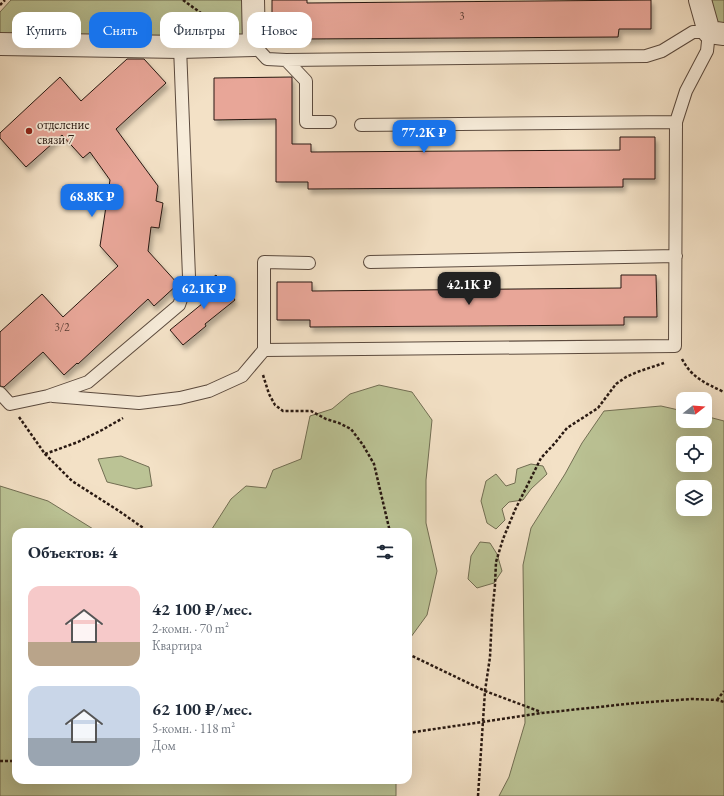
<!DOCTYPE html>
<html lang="ru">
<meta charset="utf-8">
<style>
body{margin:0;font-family:"EB Garamond",serif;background:#f6f6f7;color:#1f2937;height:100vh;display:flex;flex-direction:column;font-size:15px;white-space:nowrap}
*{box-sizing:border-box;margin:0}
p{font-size:13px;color:#747a83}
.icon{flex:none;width:22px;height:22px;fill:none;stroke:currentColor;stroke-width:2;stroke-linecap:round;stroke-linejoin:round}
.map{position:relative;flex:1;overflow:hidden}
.sheet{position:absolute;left:12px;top:528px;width:400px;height:256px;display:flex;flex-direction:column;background:#fff;border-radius:12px;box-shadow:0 4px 16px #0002}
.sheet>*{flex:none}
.hud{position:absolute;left:12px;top:12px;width:400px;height:36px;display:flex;gap:8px}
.needle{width:26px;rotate:73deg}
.fabs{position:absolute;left:676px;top:392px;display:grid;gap:8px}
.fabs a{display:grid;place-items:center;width:36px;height:36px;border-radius:8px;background:#fff;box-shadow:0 4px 16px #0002;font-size:20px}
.price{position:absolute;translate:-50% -34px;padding:0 9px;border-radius:8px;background:#1a73e8;color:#fff;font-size:13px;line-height:26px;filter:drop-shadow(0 1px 2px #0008)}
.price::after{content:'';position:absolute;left:50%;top:24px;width:12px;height:9px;margin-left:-6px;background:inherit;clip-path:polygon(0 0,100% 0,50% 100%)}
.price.current{background:#222;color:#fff}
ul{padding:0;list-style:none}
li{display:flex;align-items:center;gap:12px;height:100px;padding:0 16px}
li span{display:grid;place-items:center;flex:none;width:112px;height:80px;border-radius:12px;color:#555}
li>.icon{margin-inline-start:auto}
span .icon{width:48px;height:48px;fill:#fffc;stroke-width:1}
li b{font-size:17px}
h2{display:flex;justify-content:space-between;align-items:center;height:48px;padding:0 16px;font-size:17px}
.pill{padding:0 14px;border-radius:12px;background:#fff;box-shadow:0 4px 16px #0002;font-size:14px;line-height:36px}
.pill.current{background:#1a73e8;color:#fff}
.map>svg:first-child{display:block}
.green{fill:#bbc395;stroke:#726e53;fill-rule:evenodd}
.building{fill:#e8a698;stroke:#281811;filter:url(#shadow)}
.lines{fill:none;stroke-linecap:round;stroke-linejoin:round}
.lane-casing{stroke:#5b4a3e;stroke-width:14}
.street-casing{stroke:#5b4a3e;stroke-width:24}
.path{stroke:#281811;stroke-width:2.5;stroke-dasharray:3 2;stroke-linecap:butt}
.lane{stroke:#f7ecda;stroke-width:12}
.street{stroke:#f7ecda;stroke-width:22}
.poi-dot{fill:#8f2418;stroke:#f7ecda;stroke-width:1.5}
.labels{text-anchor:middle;stroke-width:3.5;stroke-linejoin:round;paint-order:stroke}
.number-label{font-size:11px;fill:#583c33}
.poi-label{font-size:13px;fill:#281811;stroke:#f7ecda;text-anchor:start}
</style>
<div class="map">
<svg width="724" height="796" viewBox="0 0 724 796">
<defs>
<filter id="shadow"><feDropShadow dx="2.5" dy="4.5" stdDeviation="2" flood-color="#0004"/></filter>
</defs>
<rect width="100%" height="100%" fill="#f3e1c6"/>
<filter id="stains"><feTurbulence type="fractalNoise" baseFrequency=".005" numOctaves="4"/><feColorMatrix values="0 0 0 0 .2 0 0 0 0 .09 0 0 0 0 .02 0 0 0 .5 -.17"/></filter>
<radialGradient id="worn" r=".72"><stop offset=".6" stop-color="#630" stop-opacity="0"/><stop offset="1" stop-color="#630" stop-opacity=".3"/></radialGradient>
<path class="green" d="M11,0H247L246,40L235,33L225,36L0,38V12Z
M707,0H724V25L718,23Z
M379,385L412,392L432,420L426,480V523L437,571L427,615L408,641V532H210L231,499L246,486L266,488L273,470L301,459L310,416L332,409L350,394Z
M661,406L683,411V421H705V416L724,421V796H499L509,777L525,723L523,565L531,528L565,474L582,443L604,411ZM683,443H705V465H683ZM683,487H705V509H683Z
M121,456L149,467L152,486L136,489L107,482L98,459Z
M531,464L543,466L547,474L531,489L523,500L509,502L502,509L505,520L496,529L487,523L481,501L486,481L496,474L506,486L515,483L517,469Z
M0,486L48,501L98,532H16V780H396V796H0Z
M480,542L490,543L497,554L502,571L494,583L477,588L468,579L471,556Z"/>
<path class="building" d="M272,0H307V3L651,0V29H619L618,37L304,39V32L272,33Z
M127,59H144L166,83L116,129L158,186L156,201L163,203L159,228L151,227L148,251L178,284L154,306L148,299L78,364L77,363L64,375L43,352L4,387L0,386V332L42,294L63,317L118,266L100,246L110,180L90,152L83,158L62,135L26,167L0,138V133L60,77L81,101Z
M292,77V144H311V152L620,150V137H655V179H623V187L308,189V182H276V119L214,120V78Z
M216,275L235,300L205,324L206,326L183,345L170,330L208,299L199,288Z
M621,275H656L657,317H624V325L310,327V320H277V282H312V291L621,288Z"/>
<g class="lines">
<defs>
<path id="lane" d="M254,45L267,59L286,60L306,81V122H330
M361,125L676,122
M370,262L676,256
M264,350L675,346L676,122L686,91L707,51L709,32H693L662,51L646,56L286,60
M0,393L10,404L48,396L88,382L179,305L189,277L180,47
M53,396L139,403L180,398L209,391L242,376L264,350V262L309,263"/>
<path id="street" d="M700,0L709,32L724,34
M0,44L180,47L254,45L253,0"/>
</defs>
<use href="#lane" class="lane-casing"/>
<use href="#street" class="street-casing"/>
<path class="path" d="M183,0L216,24
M0,5L5,0
M682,359C692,378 705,383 724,392
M263,375L269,394L275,405L283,411H311L326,419L339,423L351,429L363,445L374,464L390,532
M19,417L45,454L72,481L119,511L149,532
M45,454L78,442L102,430L123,418
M408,654L485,691L541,712
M717,700L724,691
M408,733L542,713L636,703L692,699L717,700L724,702
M0,761H16
M478,796L485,691L490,657L492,615L495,585L496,562L503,539L515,510L541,458L555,443L567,428L598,408L616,384L626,377L637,372L664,363"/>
<use href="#lane" class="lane"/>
<use href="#street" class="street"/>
</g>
<circle class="poi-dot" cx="29" cy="131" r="4"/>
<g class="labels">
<g class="number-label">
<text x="462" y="20">3</text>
<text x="62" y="331">3/2</text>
</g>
<g class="poi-label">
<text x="37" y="129">отделение<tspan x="37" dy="15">связи 7</tspan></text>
</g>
</g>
<rect width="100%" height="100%" filter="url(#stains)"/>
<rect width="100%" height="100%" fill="url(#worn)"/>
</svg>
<div class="fabs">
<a><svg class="needle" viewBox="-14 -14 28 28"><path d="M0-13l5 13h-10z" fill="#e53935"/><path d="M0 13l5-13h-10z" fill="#747a83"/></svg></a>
<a><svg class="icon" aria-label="locate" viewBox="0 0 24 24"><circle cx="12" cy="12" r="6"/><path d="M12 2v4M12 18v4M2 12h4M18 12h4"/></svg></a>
<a><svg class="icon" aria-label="layers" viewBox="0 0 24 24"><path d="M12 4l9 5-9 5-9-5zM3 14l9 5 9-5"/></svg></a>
</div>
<b class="price" style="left:424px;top:154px">77.2K ₽</b>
<b class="price" style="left:92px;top:218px">68.8K ₽</b>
<b class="price current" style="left:469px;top:306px">42.1K ₽</b>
<b class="price" style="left:204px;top:310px">62.1K ₽</b>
<div class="hud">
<a class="pill">Купить</a>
<a class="pill current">Снять</a>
<a class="pill">Фильтры</a>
<a class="pill">Новое</a>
</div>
<section class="sheet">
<h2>Объектов: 4<svg class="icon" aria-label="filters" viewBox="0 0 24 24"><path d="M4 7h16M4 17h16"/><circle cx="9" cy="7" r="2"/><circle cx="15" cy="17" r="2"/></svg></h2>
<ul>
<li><span style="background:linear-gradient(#f6c9c9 70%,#b9a48a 0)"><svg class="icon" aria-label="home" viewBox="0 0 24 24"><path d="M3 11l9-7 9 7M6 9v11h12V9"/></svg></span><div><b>42 100 ₽/мес.</b><p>2-комн. · 70 m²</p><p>Квартира</p></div></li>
<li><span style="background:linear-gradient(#c9d6e8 65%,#9aa5b1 0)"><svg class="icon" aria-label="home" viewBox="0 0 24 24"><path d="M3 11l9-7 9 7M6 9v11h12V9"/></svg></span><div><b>62 100 ₽/мес.</b><p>5-комн. · 118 m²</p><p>Дом</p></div></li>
</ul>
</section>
</div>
